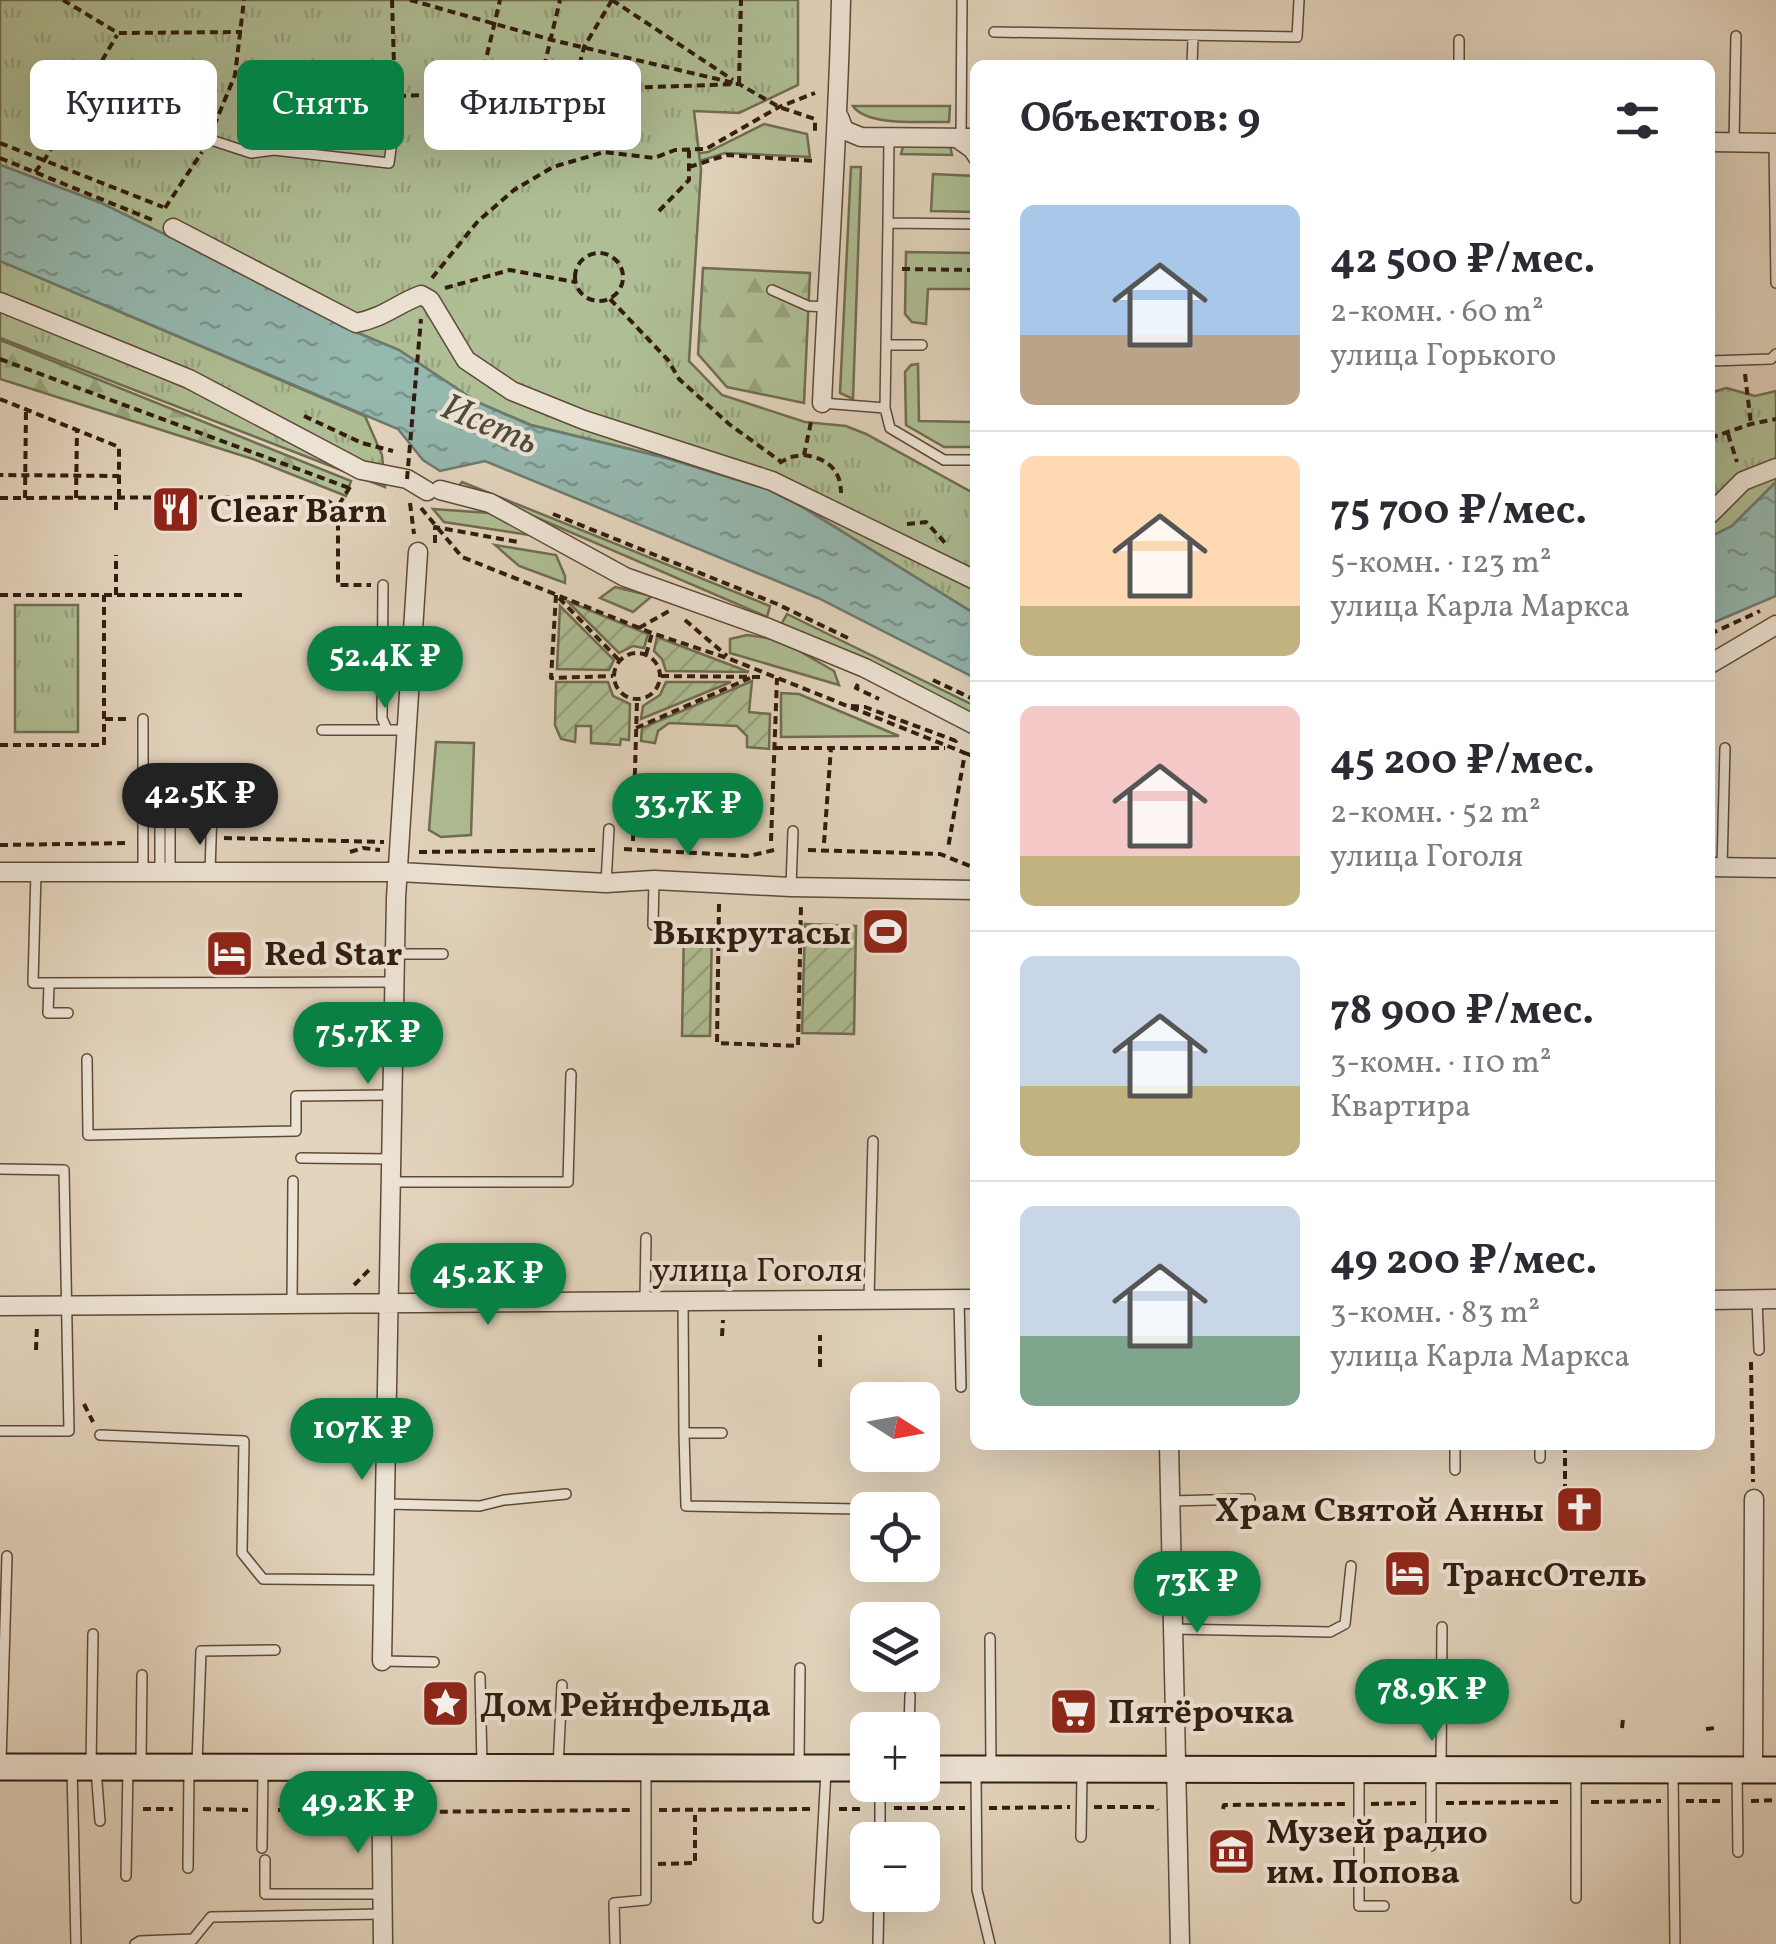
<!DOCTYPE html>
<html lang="ru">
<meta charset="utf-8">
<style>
body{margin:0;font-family:Vollkorn,serif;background:#f2f2f3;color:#2b2b33;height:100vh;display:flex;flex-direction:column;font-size:38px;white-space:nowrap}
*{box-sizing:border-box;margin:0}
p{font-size:32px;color:#7c7c81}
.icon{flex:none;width:55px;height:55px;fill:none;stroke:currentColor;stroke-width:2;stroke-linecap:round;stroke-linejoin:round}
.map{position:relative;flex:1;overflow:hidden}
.details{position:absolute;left:970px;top:60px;width:745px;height:1390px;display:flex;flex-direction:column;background:#fff;border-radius:15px;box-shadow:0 10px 40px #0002}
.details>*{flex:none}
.guide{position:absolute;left:30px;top:60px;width:790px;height:90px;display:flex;gap:20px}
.needle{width:65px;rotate:101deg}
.buttons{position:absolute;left:850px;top:1382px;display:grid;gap:20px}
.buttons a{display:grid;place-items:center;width:90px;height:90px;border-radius:15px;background:#fff;box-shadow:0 10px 40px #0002;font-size:50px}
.price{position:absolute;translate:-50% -85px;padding:0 22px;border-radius:35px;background:#0b8043;color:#fff;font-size:32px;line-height:65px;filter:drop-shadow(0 2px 5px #0008)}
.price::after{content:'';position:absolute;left:50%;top:60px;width:30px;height:22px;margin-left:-15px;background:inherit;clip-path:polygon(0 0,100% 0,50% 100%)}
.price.on{background:#222;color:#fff}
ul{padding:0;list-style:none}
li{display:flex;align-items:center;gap:30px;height:250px;padding:0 50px}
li+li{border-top:2px solid #e1e1e2}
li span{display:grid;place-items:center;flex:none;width:280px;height:200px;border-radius:15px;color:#555}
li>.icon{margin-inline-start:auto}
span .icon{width:120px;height:120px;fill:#fffc;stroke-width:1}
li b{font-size:42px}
h2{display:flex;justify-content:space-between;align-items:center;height:120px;padding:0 50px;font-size:42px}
.tag{padding:0 35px;border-radius:15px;background:#fff;box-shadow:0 10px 40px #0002;font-size:35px;line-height:90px}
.tag.on{background:#0b8043;color:#fff}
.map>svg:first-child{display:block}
.grass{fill:#afbe94;stroke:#706d52;stroke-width:2.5}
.forest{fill:url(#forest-firs);stroke:#706d52;stroke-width:2.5}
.park{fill:url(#park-tufts);stroke:#706d52;stroke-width:2.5}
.garden{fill:url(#garden-furrows);stroke:#706d52;stroke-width:2.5}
.water{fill:url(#water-ripples);stroke:#6d7a6f;stroke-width:2.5}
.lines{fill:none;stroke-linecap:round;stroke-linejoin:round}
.lane-casing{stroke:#5e4a3a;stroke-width:12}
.street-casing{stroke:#5e4a3a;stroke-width:21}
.secondary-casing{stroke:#311c0f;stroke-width:29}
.path{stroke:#311c0f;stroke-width:4;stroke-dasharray:8 5;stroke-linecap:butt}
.lane{stroke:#ede3d4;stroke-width:9}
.street{stroke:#ede3d4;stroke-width:18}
.secondary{stroke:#ede3d4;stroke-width:25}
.path-bridge{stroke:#311c0f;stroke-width:4;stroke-dasharray:8 5;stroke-linecap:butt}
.labels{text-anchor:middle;stroke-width:8;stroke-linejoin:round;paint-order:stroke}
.poi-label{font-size:35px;font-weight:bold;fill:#311c0f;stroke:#ede3d4;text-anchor:start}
.street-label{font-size:35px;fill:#311c0f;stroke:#ede3d4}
.water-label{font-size:38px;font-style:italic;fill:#4f4b3f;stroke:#ede3d4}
</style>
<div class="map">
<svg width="1776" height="1944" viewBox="0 0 1776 1944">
<defs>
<pattern id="forest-firs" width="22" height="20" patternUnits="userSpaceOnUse" patternTransform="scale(2.5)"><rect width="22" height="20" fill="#afbe94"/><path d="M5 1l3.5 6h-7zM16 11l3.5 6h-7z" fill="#97a37e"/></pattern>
<pattern id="park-tufts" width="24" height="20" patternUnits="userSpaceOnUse" patternTransform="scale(2.5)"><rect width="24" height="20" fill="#afbe94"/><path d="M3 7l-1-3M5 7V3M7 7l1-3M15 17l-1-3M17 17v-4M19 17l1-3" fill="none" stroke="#97a37e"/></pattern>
<pattern id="garden-furrows" width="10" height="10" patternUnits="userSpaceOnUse" patternTransform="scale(2.5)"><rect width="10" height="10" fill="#afbe94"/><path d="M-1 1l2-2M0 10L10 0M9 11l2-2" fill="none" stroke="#97a37e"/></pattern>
<pattern id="water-ripples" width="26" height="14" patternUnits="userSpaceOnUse" patternTransform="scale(2.5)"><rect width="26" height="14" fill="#95b8af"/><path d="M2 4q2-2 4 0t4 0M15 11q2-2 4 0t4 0" fill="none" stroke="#7a958d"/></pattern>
</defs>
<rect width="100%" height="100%" fill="#e3d4bd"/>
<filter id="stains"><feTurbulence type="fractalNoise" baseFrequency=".002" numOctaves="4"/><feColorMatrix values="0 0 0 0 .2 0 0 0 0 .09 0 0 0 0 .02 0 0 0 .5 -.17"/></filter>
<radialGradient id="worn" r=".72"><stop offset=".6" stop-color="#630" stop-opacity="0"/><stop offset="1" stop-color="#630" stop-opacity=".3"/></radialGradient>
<path class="grass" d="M853,106H950L949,122C924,121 867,127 853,106Z
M764,124L807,134L810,157L725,153L693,163L694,154L708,152Z
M904,143L950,145L952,155L901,154Z
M851,167H861L853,399L840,393Z
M933,174L975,176V212L931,211Z
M906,252L975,253V289H928L926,324L912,322L905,314Z
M918,364L919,421L972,422L975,402V447H944L906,425L905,372L911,365Z
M462,482L770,606L767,617L489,497L456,489Z
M433,509L490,513L536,536L444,522Z
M495,545L556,555L565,576V583L519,566Z
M615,587L652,596L633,612L600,598Z
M787,614L975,706V719L781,625Z
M747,635L780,640L834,671L839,685L730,653V639Z
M781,693L799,694L899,736L781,737Z
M436,742L474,743L471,835L441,837L429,830Z"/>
<path class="forest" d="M703,268L810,273L804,403L727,387L698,354Z
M0,340L351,481L346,496L253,459L0,379Z"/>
<path class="park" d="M0,0H798V85L739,113L694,111L701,170L689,361L722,395L805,422L846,426L866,434L975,494V614L803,507L767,489L666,458L531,425L477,402L399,350L358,333L170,237L101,203L0,165Z
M0,261L365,416L382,455L385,487L0,338Z
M1726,388L1755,396L1776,391V482L1732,526L1710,537V393Z
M15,605H78V732H15Z"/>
<path class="garden" d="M567,601L648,634L644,648L633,646L619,653Z
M560,606L614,660L609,670L557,669Z
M657,637L749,672L666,671L662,659L654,651Z
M752,681L749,712L770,714L769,749L747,747V736L737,726L669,723L658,731L655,743L641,741L642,728Z
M556,682H608L613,696L630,704L629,740L621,739L620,745L591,743V726H576L575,742L561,739L555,725Z
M666,682H731L641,719L643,706L660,695Z
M805,924L856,926L854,1034L802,1033Z
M684,927L712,928L710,1036H682Z"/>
<path class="water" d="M0,165L101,203L170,237L358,333L399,350L477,402L530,425L666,458L767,489L802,507L975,614V678L818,598L485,461L440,471L423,460L398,429L0,261Z
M1776,482V596L1710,624V537L1732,526Z"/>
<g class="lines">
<defs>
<path id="lane" d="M994,32L1297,37L1299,0
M1459,40V65
M1192,65L1193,38
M889,138L888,223L975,224
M961,138L962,0
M208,139L251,153L274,150L389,163L396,112
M952,140L969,152L975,161
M1734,142L1736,36
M1774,143L1776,283
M772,290L808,306L826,307
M886,345H922
M1710,361L1771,359L1776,354
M822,403L885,408L890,428L944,460H975
M885,408L888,223
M383,585L382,718L387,730
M143,719V871
M322,730H408
M160,824V872
M170,824V871
M1722,867L1725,748
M36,872L33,983L394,982
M210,872L213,776
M606,883L609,829
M791,887L793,831
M653,925L654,880
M395,954H443
M49,985L48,1013H68
M87,1059L88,1135L296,1131V1096L392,1095
M301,1158L391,1159
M0,1169L64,1170L69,1431H0
M391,1182H568L571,1074
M869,1299L873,1141
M959,1299L961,1387
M645,1300L646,1238
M1757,1300L1759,1350
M292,1303L293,1181
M683,1303L684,1433H722
M684,1433L686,1506L913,1510
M100,1435L244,1441L242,1553L263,1579L384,1580
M1540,1445V1458
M1455,1470V1445
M1170,1501L1250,1499
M385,1504L480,1506L504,1500L566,1494
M922,1510H926
M1173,1629L1330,1632L1345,1624L1351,1566
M990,1638L991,1765
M382,1661L434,1662
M480,1677L482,1764
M909,1730L910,1695
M141,1762L142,1675
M1,1763L7,1556
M197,1764L201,1651L275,1650
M799,1765L800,1668
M91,1766L93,1634
M558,1767L562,1685
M72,1768L76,1944
M96,1769L100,1821
M1441,1769L1442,1627
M1576,1771V1898
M976,1772L977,1890L990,1944
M1359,1773V1906H1384
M1673,1774L1675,1944
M1737,1774L1738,1852
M1081,1837L1082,1774
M880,1840V1785
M1431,1846V1773
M262,1848L263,1771
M265,1860V1894H382
M188,1868L189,1771
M126,1876L128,1769
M818,1918L826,1771
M878,1942L879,1895
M135,1944L140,1941L193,1939
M189,1944L211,1917L383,1914
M615,1944L614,1903L646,1900V1770"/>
<path id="street" d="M839,117L844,130L861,137L975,138
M1710,142L1776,143
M173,228L356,323C385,317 395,305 421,295L430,300L466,360L512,391L584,420L772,481L975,580
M0,302L189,379L361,470L407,479L427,491
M822,403C828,269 838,135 841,0
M440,490L490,503L625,577L768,628L865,668L975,725
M1710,514L1743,481L1776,468
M1710,664L1776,625
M1710,867L1776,868
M0,872H399L606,883L654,880L791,887L975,890
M1710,1300L1776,1299
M0,1306L975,1299
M1169,1445L1180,1944
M382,1661L396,898L418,552
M381,1767L383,1944
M1753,1770L1754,1499"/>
<path id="secondary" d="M0,1767L868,1768
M922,1769L1776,1770"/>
</defs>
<use href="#lane" class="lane-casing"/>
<use href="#street" class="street-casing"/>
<use href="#secondary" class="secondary-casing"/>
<path class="path" d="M63,0L118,33L242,32
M392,0L395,97
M410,0L552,40L734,83
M612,0L733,80
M739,84L741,0
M573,90L584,47L612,0
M538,92L560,0
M478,93L500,0
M398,96L739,84L779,107L815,119V135
M214,126L235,75L244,0
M0,143L163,207
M0,158L155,221
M689,167L727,155L814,161
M35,172L45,159L117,35
M165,208L202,152
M659,211L689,180V150
M575 277a24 24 0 1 1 48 0a24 24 0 1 1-48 0Z
M902,269L975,270
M432,278L478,221L514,190L553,167L604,152L654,158L675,150L706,149L779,107L815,93
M445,288L510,270L575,282
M610,299L668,360L679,379L729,424L780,461
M0,359L349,488
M1745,374L1751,424
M0,399L119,447V476L0,475
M304,416L362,443L393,451
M1728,434L1737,462
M1710,438L1751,424L1776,419
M804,455C826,458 841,469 841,493
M779,463L790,457L804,455L811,422
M350,487L338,506V585H371
M119,497V476
M0,498L318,497L338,506
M25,498L26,409
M76,498L77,430
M410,503L414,534
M421,508L462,557L652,633L730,659L965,753L948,848
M116,510V498
M553,514L777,604L852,640
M907,524L926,522L947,545
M435,543V527L518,542
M0,595H246
M116,595V555
M556,595L551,678L613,676
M559,598L619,660
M685,620L727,656
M639,628L669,611
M1710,634L1760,611
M614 676a23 23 0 1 1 46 0a23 23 0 1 1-46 0Z
M646,655L652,633
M661,676L764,677
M933,680L975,700
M858,684L856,688L879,699
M851,706L865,707L956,741L958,736
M105,719H130
M636,728L750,678
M0,745H104V595
M775,748H945
M965,753L975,757
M224,838L384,842
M633,841L637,700
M771,841L777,678
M824,843L831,748
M0,845L130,843
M624,849L749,856L778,849
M808,850L940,854L975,868
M350,852L363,848L380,850
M419,852L595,850
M719,904L717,1043L798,1046L801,906
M354,1285L369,1270
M724,1285V1270
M722,1336L723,1320
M36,1350L37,1326
M1751,1362L1753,1482
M820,1367V1335
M84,1404L93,1422
M1565,1445V1489
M1622,1728L1623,1719
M1706,1729L1715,1728
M1686,1801H1721
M1751,1801L1776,1800
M1591,1802L1661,1801
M1446,1803L1561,1802
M1371,1804L1416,1803
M1094,1807H1156L1158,1810
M894,1808H965
M989,1808L1070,1807
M143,1809H173
M203,1809L248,1810
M839,1809H865
M1223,1809L1224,1805L1346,1804
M278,1810H338L341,1814
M659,1810L810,1809
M403,1818L410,1812L630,1810
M658,1864L695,1863V1815"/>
<use href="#lane" class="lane"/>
<use href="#street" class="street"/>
<use href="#secondary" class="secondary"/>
<path class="path-bridge" d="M407,479L421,319"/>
</g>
<defs>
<symbol id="restaurant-square" viewBox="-11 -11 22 22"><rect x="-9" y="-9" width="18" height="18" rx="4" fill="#8f2418" stroke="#ede3d4"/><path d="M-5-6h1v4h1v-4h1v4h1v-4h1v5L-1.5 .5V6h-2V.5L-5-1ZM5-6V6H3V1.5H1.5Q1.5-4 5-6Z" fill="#fff"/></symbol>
<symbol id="stadium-square" viewBox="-11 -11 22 22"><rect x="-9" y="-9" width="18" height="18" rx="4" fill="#8f2418" stroke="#ede3d4"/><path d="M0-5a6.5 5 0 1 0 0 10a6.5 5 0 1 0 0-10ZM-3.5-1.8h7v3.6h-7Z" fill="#fff"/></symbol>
<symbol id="hotel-square" viewBox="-11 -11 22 22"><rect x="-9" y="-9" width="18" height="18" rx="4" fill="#8f2418" stroke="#ede3d4"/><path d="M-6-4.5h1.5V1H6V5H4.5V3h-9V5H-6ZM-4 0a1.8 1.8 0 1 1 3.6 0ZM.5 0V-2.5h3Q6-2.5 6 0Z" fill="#fff"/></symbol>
<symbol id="church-square" viewBox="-11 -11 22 22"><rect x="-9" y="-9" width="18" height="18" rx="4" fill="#8f2418" stroke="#ede3d4"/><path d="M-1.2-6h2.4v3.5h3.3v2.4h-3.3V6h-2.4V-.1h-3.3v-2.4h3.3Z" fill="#fff"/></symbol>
<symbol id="sight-square" viewBox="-11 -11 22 22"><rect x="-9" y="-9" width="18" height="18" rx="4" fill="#8f2418" stroke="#ede3d4"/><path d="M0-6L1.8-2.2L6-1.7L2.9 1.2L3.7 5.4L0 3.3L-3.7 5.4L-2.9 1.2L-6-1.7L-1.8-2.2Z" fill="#fff"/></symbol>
<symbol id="supermarket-square" viewBox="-11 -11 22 22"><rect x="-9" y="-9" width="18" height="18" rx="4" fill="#8f2418" stroke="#ede3d4"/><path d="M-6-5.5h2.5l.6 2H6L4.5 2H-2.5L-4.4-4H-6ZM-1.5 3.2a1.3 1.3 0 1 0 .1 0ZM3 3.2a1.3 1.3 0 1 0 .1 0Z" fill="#fff"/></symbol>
<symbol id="museum-square" viewBox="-11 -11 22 22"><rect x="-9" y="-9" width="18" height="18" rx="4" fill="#8f2418" stroke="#ede3d4"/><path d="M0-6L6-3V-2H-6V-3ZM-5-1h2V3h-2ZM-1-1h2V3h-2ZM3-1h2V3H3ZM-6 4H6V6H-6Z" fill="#fff"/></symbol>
</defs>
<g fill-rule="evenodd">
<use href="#restaurant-square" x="148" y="482" width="55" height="55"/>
<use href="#stadium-square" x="858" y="904" width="55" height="55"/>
<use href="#hotel-square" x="202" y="926" width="55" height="55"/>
<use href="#church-square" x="1552" y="1482" width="55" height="55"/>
<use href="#hotel-square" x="1380" y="1546" width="55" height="55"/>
<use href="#sight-square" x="418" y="1676" width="55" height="55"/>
<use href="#supermarket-square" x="1046" y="1684" width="55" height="55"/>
<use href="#museum-square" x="1204" y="1824" width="55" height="55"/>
</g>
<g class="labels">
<g class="poi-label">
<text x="210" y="522">Clear Barn</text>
<text x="851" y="944" text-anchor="end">Выкрутасы</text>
<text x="264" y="965">Red Star</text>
<text x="1544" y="1521" text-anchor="end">Храм Святой Анны</text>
<text x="1442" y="1586">ТрансОтель</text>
<text x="480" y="1716">Дом Рейнфельда</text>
<text x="1108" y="1723">Пятёрочка</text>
<text x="1266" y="1843">Музей радио<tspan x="1266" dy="40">им. Попова</tspan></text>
</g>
<g class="street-label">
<text x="757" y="1281">улица Гоголя</text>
</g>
<g class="water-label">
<text transform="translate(490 423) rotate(23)" y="13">Исеть</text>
</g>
</g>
<rect width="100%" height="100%" filter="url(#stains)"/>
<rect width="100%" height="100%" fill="url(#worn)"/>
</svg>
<div class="buttons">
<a><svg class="needle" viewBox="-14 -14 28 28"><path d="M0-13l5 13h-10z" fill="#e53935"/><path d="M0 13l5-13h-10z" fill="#7c7c81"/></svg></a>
<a><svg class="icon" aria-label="locate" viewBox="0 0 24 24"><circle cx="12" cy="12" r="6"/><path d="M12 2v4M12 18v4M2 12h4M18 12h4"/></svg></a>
<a><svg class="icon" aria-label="layers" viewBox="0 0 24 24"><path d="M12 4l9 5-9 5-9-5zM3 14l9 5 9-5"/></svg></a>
<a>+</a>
<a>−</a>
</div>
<b class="price" style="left:385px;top:711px">52.4K ₽</b>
<b class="price on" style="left:200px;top:848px">42.5K ₽</b>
<b class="price" style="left:688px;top:858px">33.7K ₽</b>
<b class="price" style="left:368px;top:1087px">75.7K ₽</b>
<b class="price" style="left:488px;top:1328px">45.2K ₽</b>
<b class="price" style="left:362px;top:1483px">107K ₽</b>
<b class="price" style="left:1197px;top:1636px">73K ₽</b>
<b class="price" style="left:1432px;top:1744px">78.9K ₽</b>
<b class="price" style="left:358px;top:1856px">49.2K ₽</b>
<div class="guide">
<a class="tag">Купить</a>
<a class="tag on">Снять</a>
<a class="tag">Фильтры</a>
</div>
<section class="details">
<h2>Объектов: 9<svg class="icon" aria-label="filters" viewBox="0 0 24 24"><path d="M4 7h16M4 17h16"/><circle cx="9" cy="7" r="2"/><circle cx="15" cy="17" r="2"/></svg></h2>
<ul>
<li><span style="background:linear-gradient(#a9c7e8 65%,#b9a48a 0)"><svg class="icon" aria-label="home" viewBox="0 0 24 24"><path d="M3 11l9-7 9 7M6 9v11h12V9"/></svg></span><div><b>42 500 ₽/мес.</b><p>2-комн. · 60 m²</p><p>улица Горького</p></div></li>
<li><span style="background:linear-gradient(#ffd9b3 75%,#c2b280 0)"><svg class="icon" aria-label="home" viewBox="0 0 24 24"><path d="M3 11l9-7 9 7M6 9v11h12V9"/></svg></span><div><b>75 700 ₽/мес.</b><p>5-комн. · 123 m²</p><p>улица Карла Маркса</p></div></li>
<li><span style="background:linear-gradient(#f6c9c9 75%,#c2b280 0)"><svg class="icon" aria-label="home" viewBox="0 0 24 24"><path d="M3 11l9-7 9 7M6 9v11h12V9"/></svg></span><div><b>45 200 ₽/мес.</b><p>2-комн. · 52 m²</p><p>улица Гоголя</p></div></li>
<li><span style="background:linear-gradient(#c9d6e8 65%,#c2b280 0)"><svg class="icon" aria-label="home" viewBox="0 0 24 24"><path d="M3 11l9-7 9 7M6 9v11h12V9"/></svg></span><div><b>78 900 ₽/мес.</b><p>3-комн. · 110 m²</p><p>Квартира</p></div></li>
<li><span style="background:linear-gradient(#c9d6e8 65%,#7fa58c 0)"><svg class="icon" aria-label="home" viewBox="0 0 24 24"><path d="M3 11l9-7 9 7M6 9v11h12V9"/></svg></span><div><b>49 200 ₽/мес.</b><p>3-комн. · 83 m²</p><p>улица Карла Маркса</p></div></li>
</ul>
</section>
</div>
